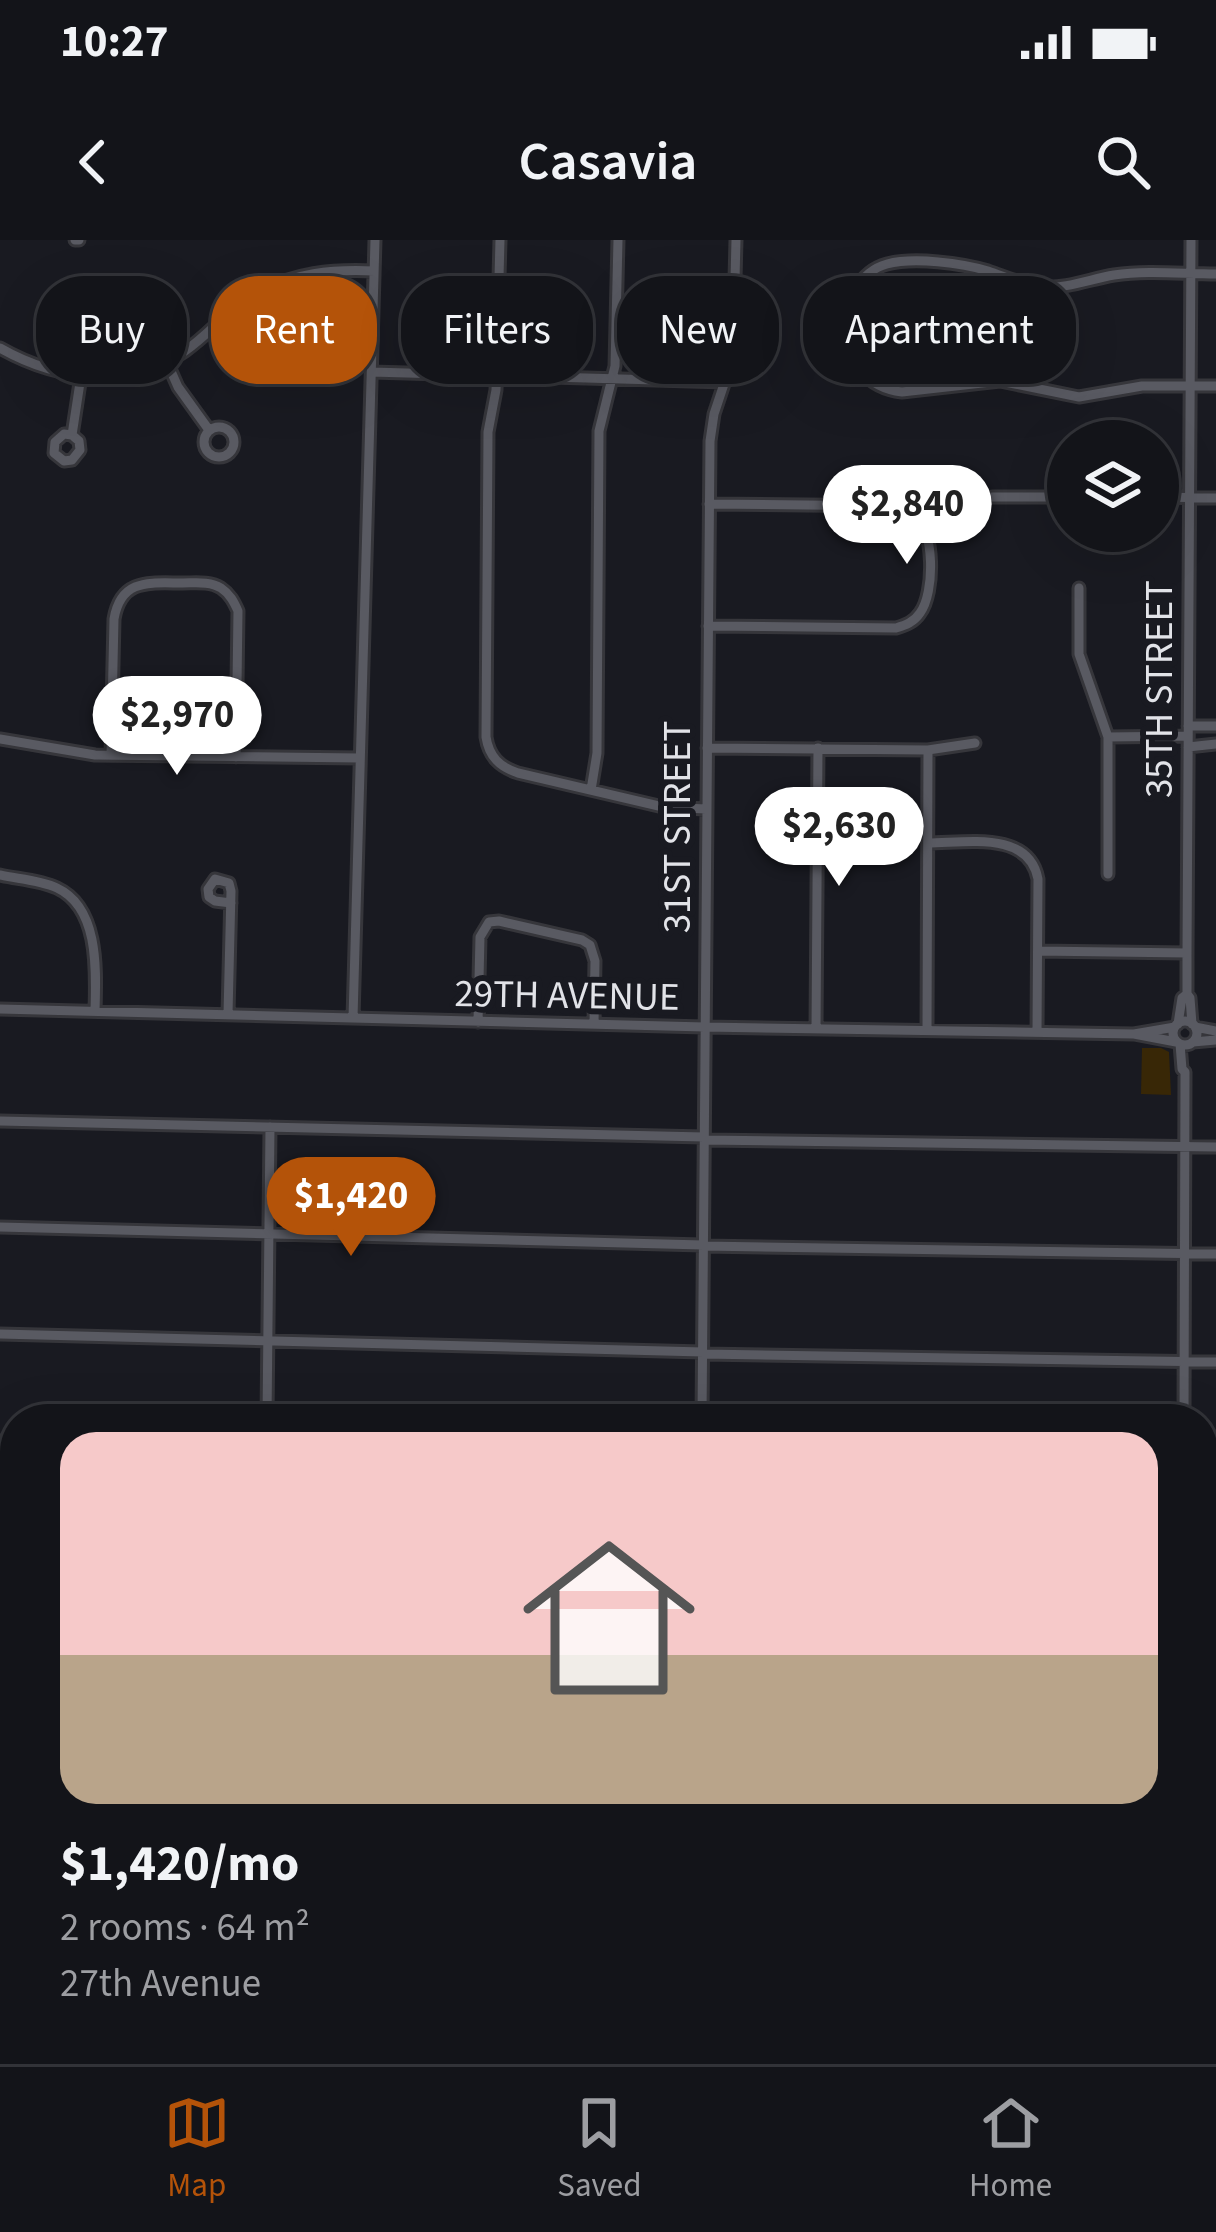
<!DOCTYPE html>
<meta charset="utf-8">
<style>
body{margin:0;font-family:"Source Sans 3",sans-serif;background:#1c1d22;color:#f1f3f6;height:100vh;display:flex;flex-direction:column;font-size:45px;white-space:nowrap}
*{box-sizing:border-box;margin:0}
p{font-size:39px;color:#9d9ea2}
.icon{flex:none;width:66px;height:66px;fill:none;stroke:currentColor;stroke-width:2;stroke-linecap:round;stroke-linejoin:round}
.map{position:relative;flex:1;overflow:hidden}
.drawer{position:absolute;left:0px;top:1164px;width:1218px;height:660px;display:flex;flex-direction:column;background:#131419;border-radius:48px 48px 0 0;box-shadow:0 12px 48px #0002,0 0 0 3px #323338}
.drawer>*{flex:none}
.hud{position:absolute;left:36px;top:36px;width:1146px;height:108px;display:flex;gap:24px}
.tools{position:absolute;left:1047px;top:180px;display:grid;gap:24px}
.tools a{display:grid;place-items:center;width:132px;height:132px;border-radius:50%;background:#131419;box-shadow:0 12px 48px #0002,0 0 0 3px #323338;font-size:60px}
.price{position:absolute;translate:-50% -102px;padding:0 27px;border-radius:42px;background:#fff;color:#222;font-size:39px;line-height:78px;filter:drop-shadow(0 3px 6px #0008)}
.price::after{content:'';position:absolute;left:50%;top:72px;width:36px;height:27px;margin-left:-18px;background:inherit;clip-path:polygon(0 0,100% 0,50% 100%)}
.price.active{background:#b45309;color:#fff}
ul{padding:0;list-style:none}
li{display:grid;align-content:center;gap:24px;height:636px;padding:0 60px}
li span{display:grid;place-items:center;height:372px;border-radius:36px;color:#555}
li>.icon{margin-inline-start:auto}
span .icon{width:216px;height:216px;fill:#fffc;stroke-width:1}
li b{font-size:51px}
.chip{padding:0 42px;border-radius:48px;background:#131419;box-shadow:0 12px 48px #0002,0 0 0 3px #323338;font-size:42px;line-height:108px}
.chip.active{background:#b45309;color:#fff}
.status{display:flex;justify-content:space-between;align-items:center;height:84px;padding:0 60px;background:#131419;direction:ltr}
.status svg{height:33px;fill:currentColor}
header{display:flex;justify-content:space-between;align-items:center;height:156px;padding:0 60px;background:#131419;font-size:54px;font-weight:600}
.menu{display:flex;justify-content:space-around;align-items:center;height:168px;border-top:3px solid #323338;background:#131419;font-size:33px;color:#9d9ea2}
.menu a{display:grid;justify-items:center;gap:6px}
.menu .active{color:#b45309}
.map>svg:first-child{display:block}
.green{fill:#382706}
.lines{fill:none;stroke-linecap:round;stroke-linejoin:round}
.minor-casing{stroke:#36363b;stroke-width:15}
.minor{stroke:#595a62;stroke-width:9}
.labels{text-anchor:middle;stroke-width:12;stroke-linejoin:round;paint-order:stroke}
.street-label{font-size:39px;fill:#e2e3e8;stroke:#191a21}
</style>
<div class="status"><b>10:27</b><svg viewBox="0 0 49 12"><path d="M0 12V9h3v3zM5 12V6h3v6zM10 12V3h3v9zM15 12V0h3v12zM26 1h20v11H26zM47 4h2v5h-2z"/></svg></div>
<header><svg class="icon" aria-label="back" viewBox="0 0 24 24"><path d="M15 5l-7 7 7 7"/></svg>Casavia<svg class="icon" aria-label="search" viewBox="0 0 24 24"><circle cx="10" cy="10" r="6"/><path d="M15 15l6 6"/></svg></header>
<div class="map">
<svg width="1216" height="1824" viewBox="0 0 1216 1824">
<rect width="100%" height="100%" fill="#191a21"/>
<path class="green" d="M1142,808H1161L1169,812L1171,855L1141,854Z"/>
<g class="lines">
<defs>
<path id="minor" d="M75,0H79
M500,0L496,150L488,192L486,497C489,517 500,527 518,533L663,567L706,569
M1191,0L1187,713V754L1190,758L1192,784
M1216,34C1183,34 1147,30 1114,35C1090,39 1067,49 1042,47C1023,45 1006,37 988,31C962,23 914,17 887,24C832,39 829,144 902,152L1000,141L1079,157L1142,146H1216
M0,108C56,140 129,150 185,111C211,93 229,68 257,53C294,33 332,29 374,31
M167,122L178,147L209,190
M372,132L725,142
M204 202a15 15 0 1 1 30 0a15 15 0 1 1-30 0Z
M72,195L79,201L80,210L72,220L64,221L54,213L55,202L64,194L72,195L81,136
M992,257H1068
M1158,257L1216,258
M1079,348V414L1108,497V634
M708,386L896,388C906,385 914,382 920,373C935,353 935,289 914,273C910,270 901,268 896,266L709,264
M1188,486H1216
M1108,497L1188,496
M0,499L95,515L360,518
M1188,507L1216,504
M707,508L928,510L975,503
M111,515L114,379C121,338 150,343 183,343C195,343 210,341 221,348C230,354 234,362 238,371L236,517
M591,550L597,513L599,191L615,126L618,0
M928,603C965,603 1029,590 1038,639L1037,792
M0,635C18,639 40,640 57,648C100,668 96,732 95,771
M1038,711L1187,713
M0,769L705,787L1134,794L1176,802
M228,774L231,651L229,643L215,639L208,649L209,657L215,661L231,663
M353,778L375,0
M1173 793a12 12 0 1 1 24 0a12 12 0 1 1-24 0Z
M478,782L480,697L489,682L499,681L582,700L590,705L595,721L594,784
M1178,784L1182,758L1187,754
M1195,787L1216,791
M816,789L818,508
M927,790L928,510
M1134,794L1175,787
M1193,802L1216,800
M1180,804L1182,829L1185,832L1184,1179
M0,881L704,897
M704,900L1216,907
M0,987L703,1005
M703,1006L1216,1014
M0,1094L703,1112
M703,1114L1216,1122
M267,1179L270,887
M702,1179L710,201L714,174L733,117L736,0
M0,1201L15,1202
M1203,1222H1216
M1203,1235H1216
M0,1310H15
M1203,1337L1216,1338
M0,1417H15
M0,1524H15
M1203,1546L1216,1547
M3,1681L4,1631
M1203,1769H1216
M0,1801L15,1797
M149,1824V1809
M261,1824V1809
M489,1824V1809
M721,1824V1809
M846,1824V1809
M969,1824V1809
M1179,1824V1809"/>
</defs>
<use href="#minor" class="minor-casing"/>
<use href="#minor" class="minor"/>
</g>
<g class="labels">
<g class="street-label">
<text transform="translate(1158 449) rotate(-90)" y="14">35TH STREET</text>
<text transform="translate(676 587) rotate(-90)" y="14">31ST STREET</text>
<text transform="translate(567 754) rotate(1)" y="14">29TH AVENUE</text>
</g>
</g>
</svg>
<div class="tools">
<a><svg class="icon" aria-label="layers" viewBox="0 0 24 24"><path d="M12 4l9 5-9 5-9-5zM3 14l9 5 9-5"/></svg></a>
</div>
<b class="price" style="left:907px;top:327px">$2,840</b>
<b class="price" style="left:177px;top:538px">$2,970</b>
<b class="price" style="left:839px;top:649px">$2,630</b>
<b class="price active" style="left:351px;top:1019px">$1,420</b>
<div class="hud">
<a class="chip">Buy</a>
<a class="chip active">Rent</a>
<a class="chip">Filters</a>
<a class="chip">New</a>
<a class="chip">Apartment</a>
</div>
<section class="drawer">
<ul>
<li><span style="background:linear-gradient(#f6c9c9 60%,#b9a48a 0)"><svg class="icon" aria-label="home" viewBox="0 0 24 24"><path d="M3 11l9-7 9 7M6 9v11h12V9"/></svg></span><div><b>$1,420/mo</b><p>2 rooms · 64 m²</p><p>27th Avenue</p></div></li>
</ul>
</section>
</div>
<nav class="menu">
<a class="active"><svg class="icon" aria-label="map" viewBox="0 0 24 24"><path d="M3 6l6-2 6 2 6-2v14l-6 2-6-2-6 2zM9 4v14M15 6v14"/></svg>Map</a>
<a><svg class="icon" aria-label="saved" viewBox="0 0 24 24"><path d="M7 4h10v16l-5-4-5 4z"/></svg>Saved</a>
<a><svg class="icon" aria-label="home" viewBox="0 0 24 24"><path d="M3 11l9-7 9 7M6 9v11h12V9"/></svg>Home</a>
</nav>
